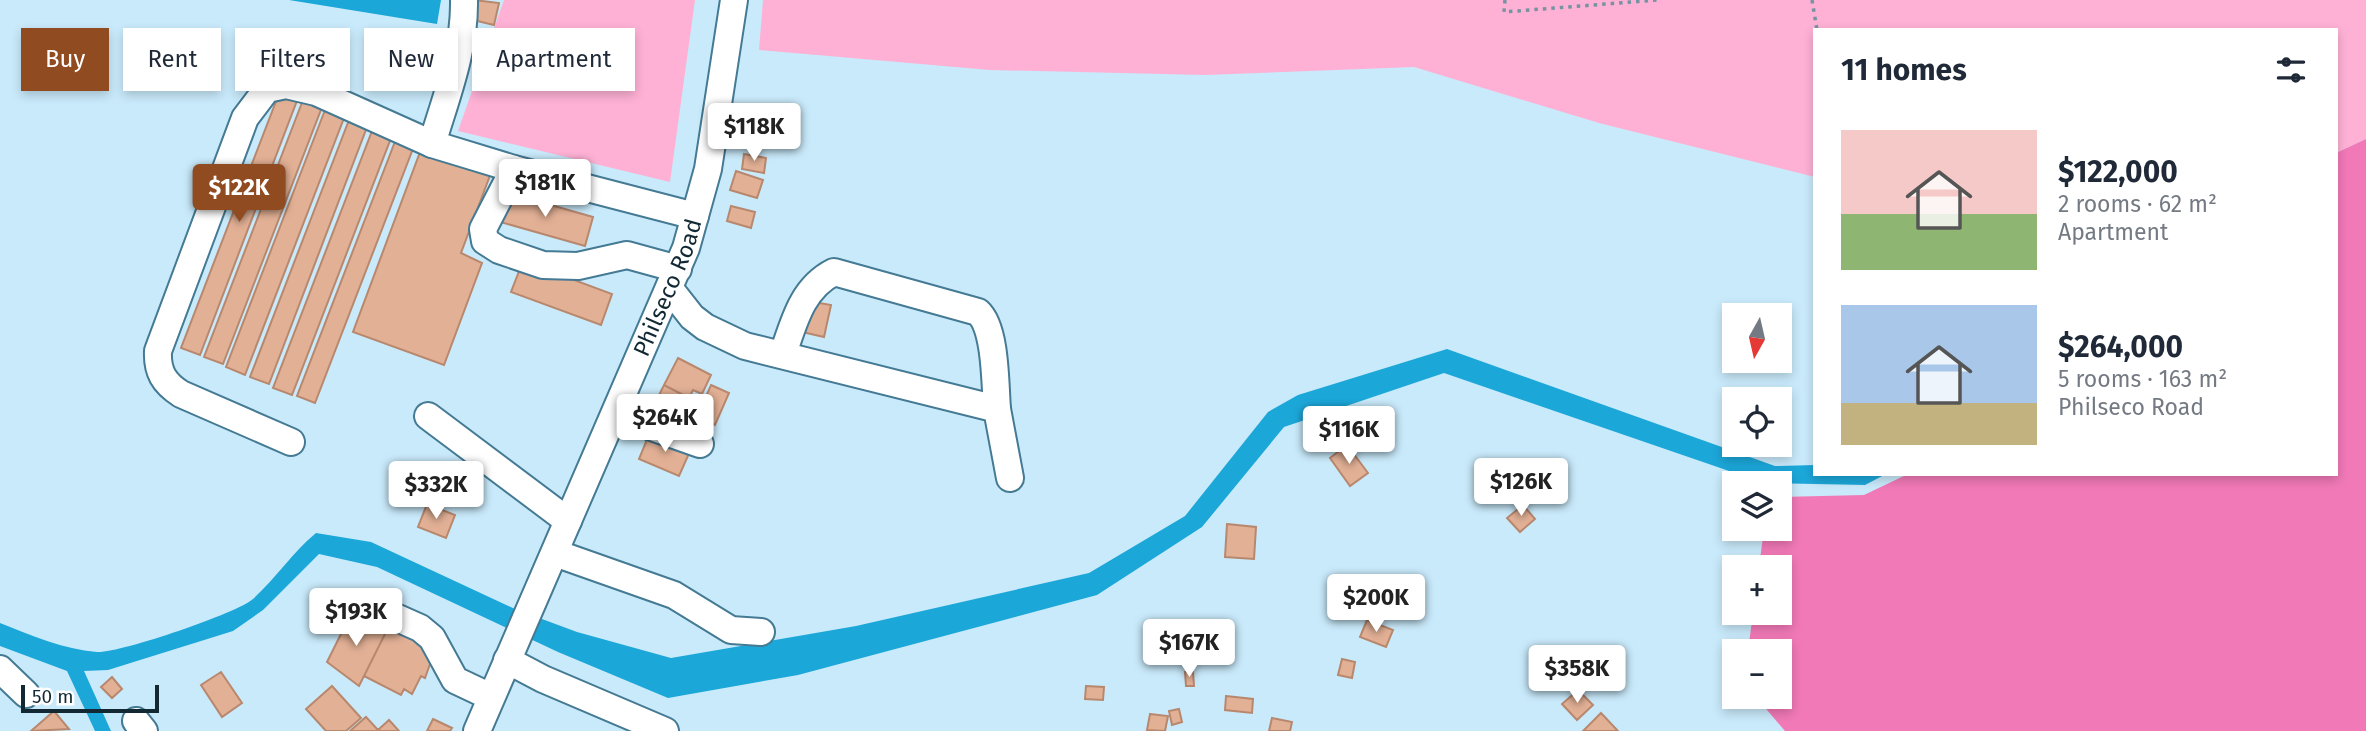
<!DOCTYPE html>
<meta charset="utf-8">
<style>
body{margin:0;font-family:"Fira Sans",sans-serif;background:#f6f6f7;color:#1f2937;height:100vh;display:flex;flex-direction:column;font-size:26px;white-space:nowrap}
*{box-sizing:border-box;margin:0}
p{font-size:23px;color:#747a83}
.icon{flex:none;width:38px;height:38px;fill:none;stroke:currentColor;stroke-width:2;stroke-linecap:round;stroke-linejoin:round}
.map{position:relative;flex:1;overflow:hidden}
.details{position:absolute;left:1813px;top:28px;width:525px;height:448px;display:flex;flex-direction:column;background:#fff;border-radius:0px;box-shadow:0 4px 10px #0003}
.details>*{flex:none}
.guide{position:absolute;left:21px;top:28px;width:665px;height:63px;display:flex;gap:14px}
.needle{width:46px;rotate:188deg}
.controls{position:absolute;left:1722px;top:303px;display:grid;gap:14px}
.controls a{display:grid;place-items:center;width:70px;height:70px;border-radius:0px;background:#fff;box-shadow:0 4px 10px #0003;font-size:35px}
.scale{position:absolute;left:21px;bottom:18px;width:138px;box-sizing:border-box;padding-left:7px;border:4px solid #122934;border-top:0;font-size:19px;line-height:24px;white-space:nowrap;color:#122934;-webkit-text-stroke:5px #fff;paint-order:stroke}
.price{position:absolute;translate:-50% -60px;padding:0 16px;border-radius:7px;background:#fff;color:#222;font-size:23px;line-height:46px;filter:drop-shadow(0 2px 4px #0008)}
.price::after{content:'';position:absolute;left:50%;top:42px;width:21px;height:16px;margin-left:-10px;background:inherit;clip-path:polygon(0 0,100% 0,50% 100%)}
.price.on{background:#904b20;color:#fff}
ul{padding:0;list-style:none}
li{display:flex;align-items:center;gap:21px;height:175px;padding:0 28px}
li span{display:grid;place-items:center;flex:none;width:196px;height:140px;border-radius:0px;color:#555}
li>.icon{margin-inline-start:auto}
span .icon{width:84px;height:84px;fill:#fffc;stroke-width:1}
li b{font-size:30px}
h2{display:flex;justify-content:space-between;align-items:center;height:84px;padding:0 28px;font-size:30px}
.pill{padding:0 24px;border-radius:0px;background:#fff;box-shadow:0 4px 10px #0003;font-size:24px;line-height:63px}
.pill.on{background:#904b20;color:#fff}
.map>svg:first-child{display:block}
.green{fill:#feb1d5}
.forest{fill:#f179b7}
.water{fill:#1ca7d9}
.building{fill:#e2b095;stroke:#b8886e;stroke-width:2}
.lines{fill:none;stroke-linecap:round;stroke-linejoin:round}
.minor-casing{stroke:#447a93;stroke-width:30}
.path{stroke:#7693a1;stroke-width:3.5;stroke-dasharray:3.5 5;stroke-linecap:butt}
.minor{stroke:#fff;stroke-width:26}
.labels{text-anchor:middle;stroke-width:5;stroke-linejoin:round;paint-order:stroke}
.street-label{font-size:23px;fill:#122934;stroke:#fff}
</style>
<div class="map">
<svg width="2366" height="731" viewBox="0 0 2366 731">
<rect width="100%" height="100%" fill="#c9eafb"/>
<path class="green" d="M504,0H695L670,182L458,131Z
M763,0H2366V139L2336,153V30H1815V177L1599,123L1414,67L1205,75L990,70L759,50Z"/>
<path class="forest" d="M2366,139V731H1785L1756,697L1780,696V651H1748L1753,613L1780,612V567H1759L1764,529L1780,528V497L1864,495L1908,474H2336V153Z"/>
<path class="water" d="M289,0H441L437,24Z
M1447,349L1775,466L1815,465V474H1886L1865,485L1764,483L1444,373L1284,427L1202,527L1097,595L798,675L668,698L558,652L377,567L319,554L263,610L233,631L108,670L84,671L111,731H95L67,671L0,646V623C32,636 63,649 97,652C117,654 238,613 253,599C276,578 292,553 316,533L371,542L515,609L577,632L671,658L856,626L1089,573L1185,516L1268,412L1298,395Z"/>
<path class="building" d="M474,0L499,3L494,25L469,19Z
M280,91L298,98L200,355L181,348Z
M303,100L322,107L223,364L204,357Z
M325,110L344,118L245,375L226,367Z
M349,120L367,127L269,384L250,377Z
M372,131L391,138L292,395L273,388Z
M396,139L414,146L315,403L297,396Z
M423,144L492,170L461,253L482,263L444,365L353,332Z
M744,154L766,158L764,173L742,169Z
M736,171L763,180L757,198L730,190Z
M505,192L593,217L585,246L497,221Z
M731,206L755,212L751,228L727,221Z
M523,261L612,294L601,325L511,292Z
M808,301L831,305L824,337L802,332Z
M678,358L711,375L702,394L693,390L689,398L664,385Z
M664,385L689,398L681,414L655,403Z
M711,385L729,393L715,425L697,417Z
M650,432L691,449L679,476L639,459Z
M1347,445L1368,473L1350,486L1330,458Z
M427,504L455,515L446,538L418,527Z
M1523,505L1535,519L1520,532L1507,518Z
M1227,524L1256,527L1254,559L1225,557Z
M352,612L386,632L359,686L327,662Z
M1367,620L1393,630L1386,647L1360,637Z
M389,626L435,650L425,678L421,676L412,694L404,689L401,695L364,676Z
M1342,659L1355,662L1352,678L1338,675Z
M221,672L242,703L222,717L201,685Z
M1185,672H1193L1194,686H1186Z
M112,677L122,689L112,698L101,687Z
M332,686L361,718L346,731H326L306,709Z
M1086,686L1104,687L1103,700L1085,699Z
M1578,690L1593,705L1577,720L1562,704Z
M1226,696L1253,699L1252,713L1225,710Z
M1179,709L1182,722L1172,725L1169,711Z
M54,711L69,729L31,731Z
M1601,713L1618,731H1583Z
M1150,714L1168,716L1165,731L1147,730Z
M366,717L378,730L389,720L399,731H350Z
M1272,718L1292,722L1290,731H1269Z
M433,719L452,728L450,731H427Z"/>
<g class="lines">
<defs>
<g id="minor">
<path d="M432,144C446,97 465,50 464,0"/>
<path d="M514,169L483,229L485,241L499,250L543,265L578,266L627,255L678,269"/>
<path d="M670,289L692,317L705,327L745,346L997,409L1010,478"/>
<path d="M783,354C794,322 802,288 834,272L978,312C996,328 995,384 997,409"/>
<path d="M615,414L700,444"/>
<path d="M428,416L568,521"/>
<path d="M291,442L181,394C164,383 157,372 158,351L245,118L267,89L286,85L316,92L432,144L514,169L695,216"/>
<path d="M555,553L674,595L731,630L761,632"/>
<path d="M384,612L420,628L432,638L455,680L491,697"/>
<path d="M507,660L543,679L665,731"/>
<path d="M0,669L26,694"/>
<path d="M136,721L144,731"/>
<path id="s1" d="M477,731L686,248L708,169L734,0"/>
</g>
</defs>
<use href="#minor" class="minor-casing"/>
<path class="path" d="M1505,0L1504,12L1657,0
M1812,0L1817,30"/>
<use href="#minor" class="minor"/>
</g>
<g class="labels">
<g class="street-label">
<text dy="8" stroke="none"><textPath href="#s1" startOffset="483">Philseco Road</textPath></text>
</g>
</g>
</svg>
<div class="controls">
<a><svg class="needle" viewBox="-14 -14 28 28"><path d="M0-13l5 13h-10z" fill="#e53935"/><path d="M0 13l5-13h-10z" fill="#747a83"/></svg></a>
<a><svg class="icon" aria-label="locate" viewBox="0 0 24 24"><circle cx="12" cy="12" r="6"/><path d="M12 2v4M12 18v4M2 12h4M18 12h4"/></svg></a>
<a><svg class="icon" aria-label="layers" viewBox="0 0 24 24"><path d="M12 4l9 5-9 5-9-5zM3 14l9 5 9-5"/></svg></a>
<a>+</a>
<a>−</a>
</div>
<div class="scale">50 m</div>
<b class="price" style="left:754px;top:163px">$118K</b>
<b class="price" style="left:545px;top:219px">$181K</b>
<b class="price on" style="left:239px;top:224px">$122K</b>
<b class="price" style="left:665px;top:454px">$264K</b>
<b class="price" style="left:1349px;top:466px">$116K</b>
<b class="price" style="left:1521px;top:518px">$126K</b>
<b class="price" style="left:436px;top:521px">$332K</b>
<b class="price" style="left:1376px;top:634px">$200K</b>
<b class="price" style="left:356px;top:648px">$193K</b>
<b class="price" style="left:1189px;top:679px">$167K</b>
<b class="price" style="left:1577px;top:705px">$358K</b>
<div class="guide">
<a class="pill on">Buy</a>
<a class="pill">Rent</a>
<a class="pill">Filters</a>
<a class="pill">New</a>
<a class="pill">Apartment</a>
</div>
<section class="details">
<h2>11 homes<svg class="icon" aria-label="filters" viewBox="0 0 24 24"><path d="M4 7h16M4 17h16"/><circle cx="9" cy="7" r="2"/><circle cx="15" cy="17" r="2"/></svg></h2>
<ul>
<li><span style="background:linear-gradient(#f6c9c9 60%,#8fb573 0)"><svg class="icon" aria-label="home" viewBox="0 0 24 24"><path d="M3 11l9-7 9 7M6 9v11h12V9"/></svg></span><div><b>$122,000</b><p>2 rooms · 62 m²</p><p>Apartment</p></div></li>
<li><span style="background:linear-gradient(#a9c7e8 70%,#c2b280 0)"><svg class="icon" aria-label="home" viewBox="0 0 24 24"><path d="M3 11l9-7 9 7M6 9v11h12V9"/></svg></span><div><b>$264,000</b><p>5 rooms · 163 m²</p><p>Philseco Road</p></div></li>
</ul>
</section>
</div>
